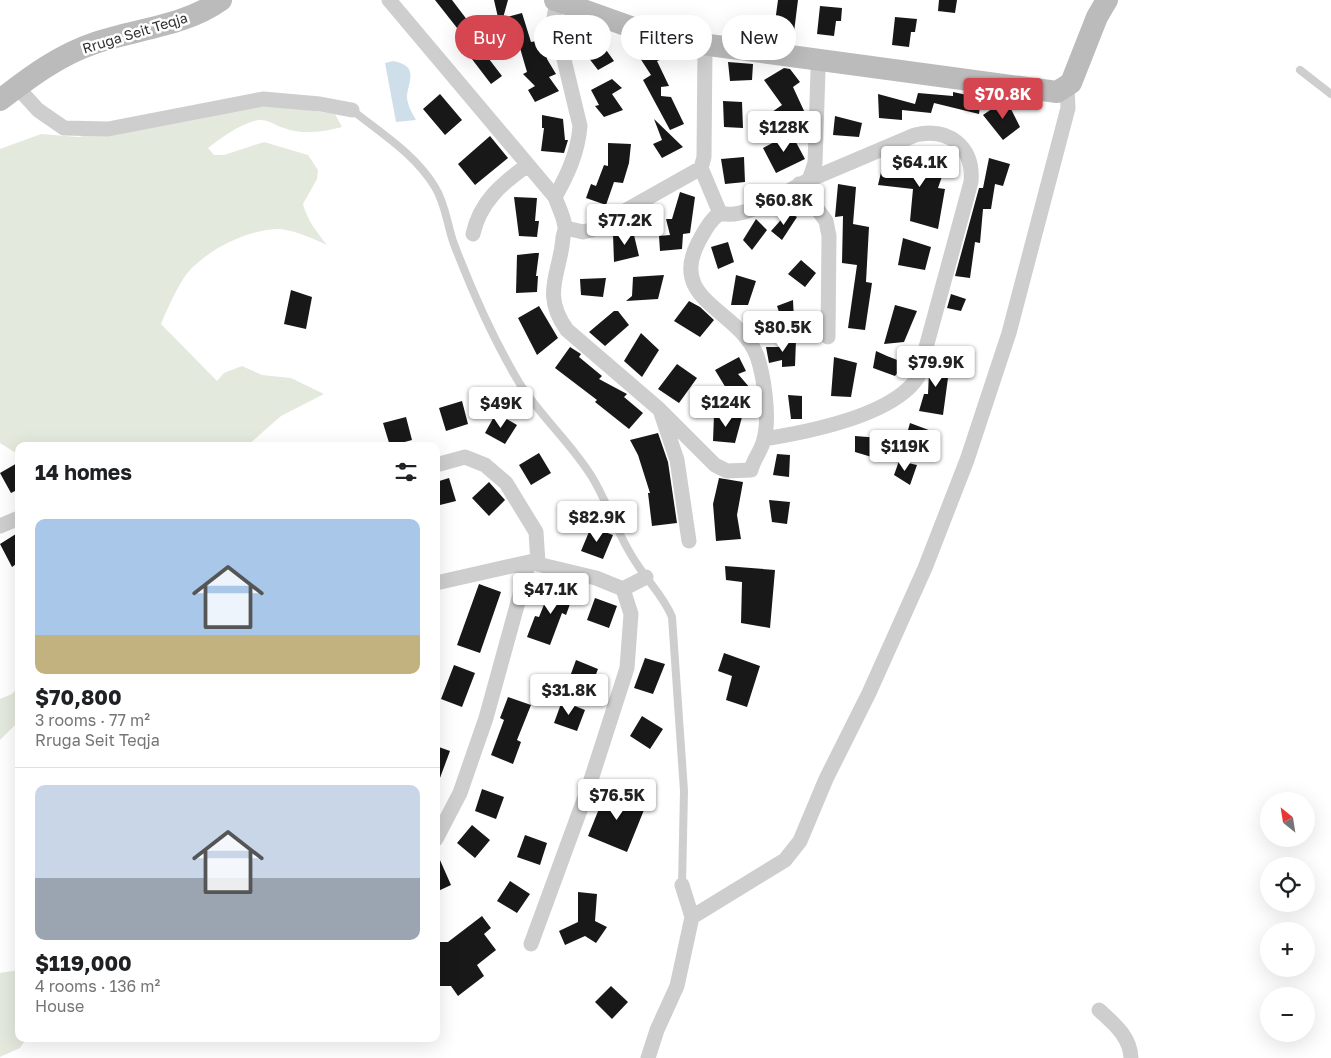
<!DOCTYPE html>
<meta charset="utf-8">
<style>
body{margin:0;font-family:"Golos Text",sans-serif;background:#f2f2f2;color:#202124;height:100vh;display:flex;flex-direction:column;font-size:19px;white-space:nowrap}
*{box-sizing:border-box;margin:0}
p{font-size:16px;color:#757577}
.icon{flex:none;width:28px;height:28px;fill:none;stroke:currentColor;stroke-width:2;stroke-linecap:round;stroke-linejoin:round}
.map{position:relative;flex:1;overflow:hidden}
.side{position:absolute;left:15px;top:442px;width:425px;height:600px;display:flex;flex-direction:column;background:#fff;border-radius:10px;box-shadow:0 5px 20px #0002}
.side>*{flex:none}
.hud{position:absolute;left:455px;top:15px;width:475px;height:45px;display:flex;gap:10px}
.needle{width:32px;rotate:330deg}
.tools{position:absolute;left:1260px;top:792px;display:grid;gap:10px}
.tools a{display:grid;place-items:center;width:55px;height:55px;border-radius:50%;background:#fff;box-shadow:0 5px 20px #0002;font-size:25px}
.price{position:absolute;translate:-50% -42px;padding:0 11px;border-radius:5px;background:#fff;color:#222;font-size:16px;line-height:32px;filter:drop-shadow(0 1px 2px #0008)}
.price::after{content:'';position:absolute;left:50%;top:30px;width:15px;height:11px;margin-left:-8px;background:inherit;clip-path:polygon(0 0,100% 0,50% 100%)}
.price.current{background:#d54650;color:#fff}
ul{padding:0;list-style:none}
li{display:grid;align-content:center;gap:10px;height:265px;padding:0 20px}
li+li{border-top:1px solid #e0e0e0}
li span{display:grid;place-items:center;height:155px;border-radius:10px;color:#555}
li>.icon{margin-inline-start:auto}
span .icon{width:90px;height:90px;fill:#fffc;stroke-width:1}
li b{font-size:21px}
h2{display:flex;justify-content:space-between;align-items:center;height:60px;padding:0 20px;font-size:21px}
.chip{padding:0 18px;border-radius:22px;background:#fff;box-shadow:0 5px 20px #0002;font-size:18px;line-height:45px}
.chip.current{background:#d54650;color:#fff}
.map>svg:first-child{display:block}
.green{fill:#e4e9de}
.water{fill:#cfdfea}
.building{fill:#181818}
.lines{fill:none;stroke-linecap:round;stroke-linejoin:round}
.lane{stroke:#cecece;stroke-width:8}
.street{stroke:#cecece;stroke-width:15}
.secondary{stroke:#bbb;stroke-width:22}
.labels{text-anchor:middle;stroke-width:5;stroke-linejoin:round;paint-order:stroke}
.street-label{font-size:14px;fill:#313131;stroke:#fff}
</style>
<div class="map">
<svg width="1331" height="1058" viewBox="0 0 1331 1058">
<rect width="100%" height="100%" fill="#fff"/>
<path class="green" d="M273,105L335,114L342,127C324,132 302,135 284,128C276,126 268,119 259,120C241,123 221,138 208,148L214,155H224L264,142L308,155L318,170L317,179L303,204C307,220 317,232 327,245C315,239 289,228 276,229C246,231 211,248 190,270C179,282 168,308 161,324L217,381L224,373L242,366L262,375L291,378L324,394L281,416L248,445L243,446H19V455L0,443V149L41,134L78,137Z
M19,686V721L0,740V699L12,694Z
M19,970V1039H26L20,1048L0,1057V973Z"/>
<path class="water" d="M393,61C421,66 407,83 407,98C408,106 412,113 416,120L396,122L385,63Z"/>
<path class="building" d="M435,0H452L471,25L461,33Z
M494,0H508L503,18L522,13L531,42L547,39V59L556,74L549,77L559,91L535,102L528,90L535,86L523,74L527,72L515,31L502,35Z
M778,0H798L793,40L773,37Z
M939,0H957L955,13L938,11Z
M820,6L842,8L841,21H836L834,36L817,34Z
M895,17L917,19L915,32H911L909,47L892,45Z
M596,28L603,38L599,40L614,61L598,70L588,57L591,55L577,35Z
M476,42L502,76L491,84L465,50Z
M653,49L660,51L665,58L657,61L669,86L661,87V96L671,97L684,124L670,130L643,80L651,75L638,55Z
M728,62L753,64L752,80L730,81Z
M784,68L790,69L800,82L793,87L805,113L782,129L772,112L782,105L764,80Z
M612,79L622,88L612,94L623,110L604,117L595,106L599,105L591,90Z
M953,92L981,98L979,114L934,103L931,113L902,110V120L879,118L878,94L915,104L918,93L953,96Z
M440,94L462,120L445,135L423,109Z
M1006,99L1020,127L1003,140L983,115Z
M723,101L742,102L743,128L724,127Z
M542,115L563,119L565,140H568L564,153L541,151L544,128H542Z
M835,116L862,123L859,137L833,135Z
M654,119L683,147L662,158L653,144L662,140Z
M791,133L805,159L776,173L763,148Z
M490,136L508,158L475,185L458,164Z
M608,143L631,144L629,163L623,183L614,182L606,205L586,198L591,184L596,186L604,165L608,166Z
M921,153L947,162L938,188L945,189L938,229L910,221L913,189L878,185L882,168L920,165Z
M744,157L745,182L725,184L721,159Z
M989,158L1010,164L1003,186L995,184L991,209H983L980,243L975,242L970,278L955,276L979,188H983Z
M838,184L856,187L853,224L869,227L866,282L872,283L865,330L848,328L857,265L842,263L843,216L835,217Z
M680,192L695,197L690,233L683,234L682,249L660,251L659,236L670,235L666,219H672Z
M514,197L537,198L535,221H539L537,237L519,236Z
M788,212L797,217L782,240L771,231Z
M756,219L767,230L752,250L743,240Z
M633,231L639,256L614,262L613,234Z
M903,238L931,247L925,270L898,265Z
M728,242L734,262L718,269L711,247Z
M535,253H539L536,276H538L537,292L516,293L517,255Z
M801,260L816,273L805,287L788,274Z
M664,275L658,299L626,301L632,296L633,277Z
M736,275L756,281L748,305H731Z
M606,278L603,297L581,295L580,279Z
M291,290L312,297L306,329L284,324Z
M951,294L966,299L961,311L947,308Z
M793,300L794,320L783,324L777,306Z
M689,301L700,307L714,320L700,337L674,321Z
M895,305L917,311L904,342L884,344Z
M539,306L558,338L537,355L518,318Z
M614,311H618L629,325L605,346L589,332Z
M641,333L659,350L642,377L624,361Z
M780,337L796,340L795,366L782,367V360L769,363L766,347H781Z
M570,347L581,354L579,357L602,376L599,379L627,394L624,397L643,413L629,429L595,402L597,400L555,368Z
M876,351L887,356L905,363L895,376L873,368Z
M739,357L746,371L738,374L750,388L732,398L715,370Z
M834,357L857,363L851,397L831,396Z
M933,357L950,363L943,415L919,411L924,394H928L929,373Z
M677,364L697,378L679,403L658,389Z
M788,395L802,396V419H791Z
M462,401L468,424L446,431L439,408Z
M496,413L517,425L505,444L485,433Z
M714,415L742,417L735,443L713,441Z
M406,417L412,440L390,446L383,423Z
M910,423L934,432L930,444L906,437Z
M658,433L668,462L677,523L652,526L648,493H650L638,455L630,440Z
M855,436L880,438L875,458L855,452Z
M539,453L551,473L531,485L519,465Z
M777,454L790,455L789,477L773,475Z
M899,461L917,465L910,485L894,475Z
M19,462V489L11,493L0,473Z
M449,478L456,501L436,506V482Z
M719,478L743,482L737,515L741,539L716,541L713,504Z
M489,482L505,500L489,516L472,498Z
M769,500L790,502L787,524L772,522Z
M591,527L613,535L603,559L581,551Z
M19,532V562L12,567L0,544Z
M725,566L775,570L770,628L741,623L742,582L726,580Z
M479,584L501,592L480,653L457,645Z
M552,585L574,593L566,615L562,613L550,645L527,637L535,616L539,617Z
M595,598L617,606L609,628L587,620Z
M724,653L760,666L747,707L726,700L732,676L718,671Z
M645,658L665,664L653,694L634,688Z
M576,660L598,669L590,690L568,682Z
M454,665L475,673L462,707L441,699Z
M508,697L531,705L517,740L521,742L513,764L491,755L504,720L500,718Z
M562,701L585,710L577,731L554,723Z
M642,716L663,729L650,749L630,736Z
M436,746L450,751L437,786H436Z
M482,789L504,797L496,819L475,811Z
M607,789L646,805L627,852L588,836Z
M472,825L490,840L475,858L457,843Z
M525,835L547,843L540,865L517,857Z
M436,851L451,885L436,892Z
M510,881L530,894L517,913L497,901Z
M578,892L597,894L595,921L607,927L596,943L585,936L565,945L559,931L578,922Z
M482,916L491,928L484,934L496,950L477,965L484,976L458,996L451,986H436V942H448Z
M611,986L628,1002L612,1019L595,1002Z"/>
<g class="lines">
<path class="lane" d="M1300,70L1331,94
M352,110C382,134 415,154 435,187C446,205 447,225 454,244C472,291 494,341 520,384C541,417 572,444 592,477C609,505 618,537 637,564C649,583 664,597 672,617L684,791L682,885"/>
<path class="street" d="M389,0L555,197C558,206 564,217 565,227C566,230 563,234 563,238C560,274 541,294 567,330L659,409L715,465L727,471L751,470C754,458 762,450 764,439C770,418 764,376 757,356C739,309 668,301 698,243C704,232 710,220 720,213L701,168
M17,87L38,110L64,128L108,129L263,99L320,104L352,110
M799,184L826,221L829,236L828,337
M555,197C568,174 578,152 580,126L554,18L557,1
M720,213C746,221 785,191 809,180L815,163L818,71
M566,228L583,232L591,230L701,168L704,157L705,45
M473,234C480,202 502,183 528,165
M660,410L677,460L689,541
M764,439C808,432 893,416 918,377L971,182C974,147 949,127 915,135L809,180
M436,465L465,457L485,465L506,483L536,532L538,563
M0,526L19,518
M436,583L529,562L596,578L623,589L646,577
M436,839L460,793L486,718L529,562
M692,917L785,860L800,841L826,779L869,693L925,568L967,460L1009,333L1068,108L1067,88
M531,944L589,786L627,668L631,614L623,589
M1099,1010C1114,1024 1130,1036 1131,1058
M648,1058L657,1030L677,986L692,917L682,885"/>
<path class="secondary" d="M555,0L659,37L679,41L1057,92L1071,83L1097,17L1107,0
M0,100C30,77 59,55 95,43C136,29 185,26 221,0"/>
</g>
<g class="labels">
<g class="street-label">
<text transform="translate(135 33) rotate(-17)" y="5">Rruga Seit Teqja</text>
</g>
</g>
</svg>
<div class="tools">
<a><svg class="needle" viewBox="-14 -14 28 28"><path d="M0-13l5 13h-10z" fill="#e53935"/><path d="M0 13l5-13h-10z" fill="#757577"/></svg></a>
<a><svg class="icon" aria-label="locate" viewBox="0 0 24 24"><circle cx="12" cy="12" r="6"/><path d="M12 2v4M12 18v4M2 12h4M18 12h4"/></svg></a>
<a>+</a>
<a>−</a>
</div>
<b class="price current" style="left:1003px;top:120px">$70.8K</b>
<b class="price" style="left:784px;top:153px">$128K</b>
<b class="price" style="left:920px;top:188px">$64.1K</b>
<b class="price" style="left:784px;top:226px">$60.8K</b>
<b class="price" style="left:625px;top:246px">$77.2K</b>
<b class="price" style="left:783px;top:353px">$80.5K</b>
<b class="price" style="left:936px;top:388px">$79.9K</b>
<b class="price" style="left:726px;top:428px">$124K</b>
<b class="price" style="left:501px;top:429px">$49K</b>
<b class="price" style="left:905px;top:472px">$119K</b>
<b class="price" style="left:597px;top:543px">$82.9K</b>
<b class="price" style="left:551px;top:615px">$47.1K</b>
<b class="price" style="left:569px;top:716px">$31.8K</b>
<b class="price" style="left:617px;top:821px">$76.5K</b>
<div class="hud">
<a class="chip current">Buy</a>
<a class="chip">Rent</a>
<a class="chip">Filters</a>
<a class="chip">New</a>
</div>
<section class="side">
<h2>14 homes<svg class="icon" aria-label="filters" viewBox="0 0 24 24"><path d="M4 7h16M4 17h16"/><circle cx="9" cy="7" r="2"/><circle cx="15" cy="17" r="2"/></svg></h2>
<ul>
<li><span style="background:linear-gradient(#a9c7e8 75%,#c2b280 0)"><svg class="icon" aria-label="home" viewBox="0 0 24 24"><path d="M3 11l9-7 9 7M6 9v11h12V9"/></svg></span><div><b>$70,800</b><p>3 rooms · 77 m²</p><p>Rruga Seit Teqja</p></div></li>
<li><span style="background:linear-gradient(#c9d6e8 60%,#9aa5b1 0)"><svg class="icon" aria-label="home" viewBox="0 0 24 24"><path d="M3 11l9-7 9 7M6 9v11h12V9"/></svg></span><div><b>$119,000</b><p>4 rooms · 136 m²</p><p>House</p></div></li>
</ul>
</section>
</div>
